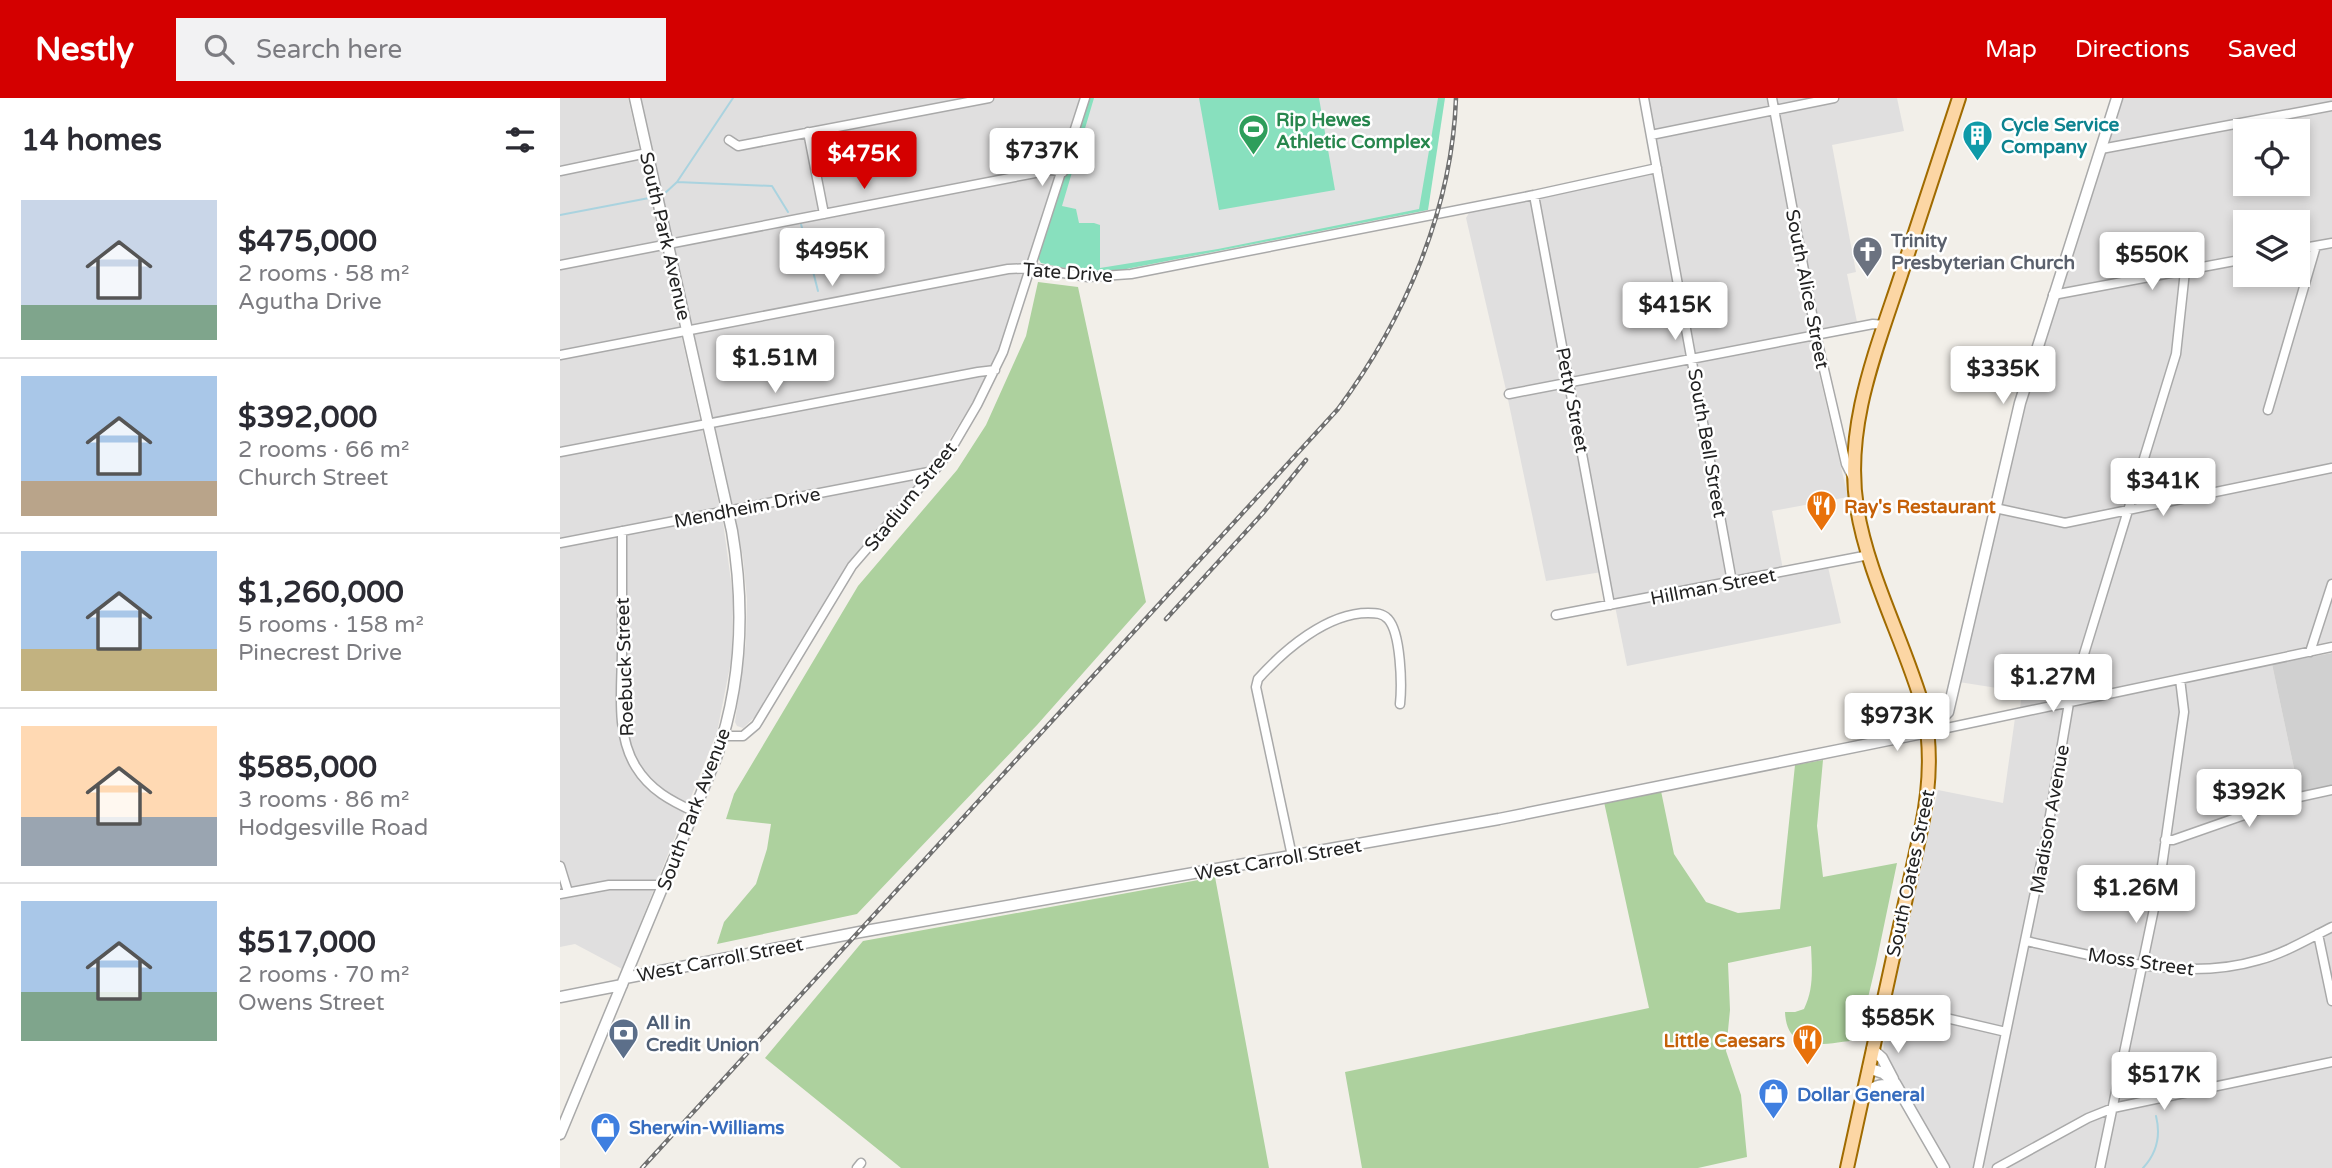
<!DOCTYPE html>
<meta charset="utf-8">
<style>
body{margin:0;font-family:"Varela Round",sans-serif;background:#f2f2f3;color:#2b2b33;height:100vh;display:flex;flex-direction:column;font-size:26px;white-space:nowrap}
*{box-sizing:border-box;margin:0}
p{font-size:23px;color:#7c7c81}
.icon{flex:none;width:38px;height:38px;fill:none;stroke:currentColor;stroke-width:2;stroke-linecap:round;stroke-linejoin:round}
.map{position:relative;flex:1;overflow:hidden}
.drawer{display:flex;flex-direction:column;background:#fff;width:560px}
.drawer>*{flex:none}
.controls{position:absolute;left:1673px;top:21px;display:grid;gap:14px}
.controls a{display:grid;place-items:center;width:77px;height:77px;border-radius:0px;background:#fff;box-shadow:0 4px 10px #0003;font-size:35px}
.price{position:absolute;translate:-50% -60px;padding:0 16px;border-radius:7px;background:#fff;color:#222;font-size:23px;line-height:46px;filter:drop-shadow(0 2px 4px #0008)}
.price::after{content:'';position:absolute;left:50%;top:42px;width:21px;height:16px;margin-left:-10px;background:inherit;clip-path:polygon(0 0,100% 0,50% 100%)}
.price.selected{background:#d40000;color:#fff}
ul{padding:0;list-style:none}
li{display:flex;align-items:center;gap:21px;height:175px;padding:0 21px}
li+li{border-top:2px solid #e1e1e2}
li span{display:grid;place-items:center;flex:none;width:196px;height:140px;border-radius:0px;color:#555}
li>.icon{margin-inline-start:auto}
span .icon{width:84px;height:84px;fill:#fffc;stroke-width:1}
li b{font-size:30px}
h2{display:flex;justify-content:space-between;align-items:center;height:84px;padding:0 21px;font-size:30px}
header{display:flex;align-items:center;gap:42px;box-sizing:border-box;height:98px;padding:0 35px;background:#d40000;color:#fff}
header strong{font-size:33px}
nav{display:flex;gap:38px;margin-inline-start:auto;font-size:24px}
.search{width:490px;height:63px;background:#f2f2f3;display:flex;align-items:center;gap:18px;box-sizing:border-box;padding:0 24px;border-radius:0px;color:#7c7c81;font-size:26px}
main{display:flex;flex:1;min-height:0}
.map>svg:first-child{display:block}
.residential{fill:#e0dfdf;fill-rule:evenodd}
.religious{fill:#d0d0d0}
.forest{fill:#add19e}
.pitch{fill:#88e0be}
.parking{fill:#e2e2e2}
.lines{fill:none;stroke-linecap:round;stroke-linejoin:round}
.stream{stroke:#aad3df;stroke-width:2}
.minor-casing{stroke:#a9a9a9;stroke-width:11}
.tertiary-casing{stroke:#a9a9a9;stroke-width:13}
.primary-casing{stroke:#a06b00;stroke-width:16}
.minor{stroke:#fff;stroke-width:8}
.tertiary{stroke:#fff;stroke-width:10}
.primary{stroke:#fcd6a4;stroke-width:12}
.rail-casing{stroke:#707070;stroke-width:4.5}
.rail{stroke:#fff;stroke-width:2;stroke-dasharray:5;stroke-linecap:butt}
.labels{text-anchor:middle;stroke-width:5;stroke-linejoin:round;paint-order:stroke}
.leisure-label{font-size:19px;font-weight:bold;fill:#27864d;stroke:#fff;text-anchor:start}
.culture-label{font-size:19px;font-weight:bold;fill:#0d838f;stroke:#fff;text-anchor:start}
.street-label{font-size:19px;fill:#222;stroke:#fff}
.worship-label{font-size:19px;font-weight:bold;fill:#5b616d;stroke:#fff;text-anchor:start}
.food-label{font-size:19px;font-weight:bold;fill:#c56008;stroke:#fff;text-anchor:start}
.service-label{font-size:19px;font-weight:bold;fill:#4e5e75;stroke:#fff;text-anchor:start}
.shop-label{font-size:19px;font-weight:bold;fill:#366cbe;stroke:#fff;text-anchor:start}
</style>
<header>
<strong>Nestly</strong>
<div class="search"><svg class="icon" aria-label="search" viewBox="0 0 24 24"><circle cx="10" cy="10" r="6"/><path d="M15 15l6 6"/></svg>Search here</div>
<nav><a>Map</a><a>Directions</a><a>Saved</a></nav>
</header>
<main>
<section class="drawer">
<h2>14 homes<svg class="icon" aria-label="filters" viewBox="0 0 24 24"><path d="M4 7h16M4 17h16"/><circle cx="9" cy="7" r="2"/><circle cx="15" cy="17" r="2"/></svg></h2>
<ul>
<li><span style="background:linear-gradient(#c9d6e8 75%,#7fa58c 0)"><svg class="icon" aria-label="home" viewBox="0 0 24 24"><path d="M3 11l9-7 9 7M6 9v11h12V9"/></svg></span><div><b>$475,000</b><p>2 rooms · 58 m²</p><p>Agutha Drive</p></div></li>
<li><span style="background:linear-gradient(#a9c7e8 75%,#b9a48a 0)"><svg class="icon" aria-label="home" viewBox="0 0 24 24"><path d="M3 11l9-7 9 7M6 9v11h12V9"/></svg></span><div><b>$392,000</b><p>2 rooms · 66 m²</p><p>Church Street</p></div></li>
<li><span style="background:linear-gradient(#a9c7e8 70%,#c2b280 0)"><svg class="icon" aria-label="home" viewBox="0 0 24 24"><path d="M3 11l9-7 9 7M6 9v11h12V9"/></svg></span><div><b>$1,260,000</b><p>5 rooms · 158 m²</p><p>Pinecrest Drive</p></div></li>
<li><span style="background:linear-gradient(#ffd9b3 65%,#9aa5b1 0)"><svg class="icon" aria-label="home" viewBox="0 0 24 24"><path d="M3 11l9-7 9 7M6 9v11h12V9"/></svg></span><div><b>$585,000</b><p>3 rooms · 86 m²</p><p>Hodgesville Road</p></div></li>
<li><span style="background:linear-gradient(#a9c7e8 65%,#7fa58c 0)"><svg class="icon" aria-label="home" viewBox="0 0 24 24"><path d="M3 11l9-7 9 7M6 9v11h12V9"/></svg></span><div><b>$517,000</b><p>2 rooms · 70 m²</p><p>Owens Street</p></div></li>
</ul>
</section>
<div class="map">
<svg width="1772" height="1070" viewBox="0 0 1772 1070">
<rect width="100%" height="100%" fill="#f2efe9"/>
<path class="residential" d="M0,0H68L163,424L173,498L172,558L157,634L62,871L15,846L0,849Z
M81,0H520L443,240L434,263L413,304L372,369L288,467L198,616L183,630L177,628L175,624L186,544L187,502L183,460L176,422Z
M1088,0H1337L1344,33L1272,47L1296,174L1287,176L1297,224L1249,233L1288,399L1212,413L1224,477L1268,469L1281,525L1067,568L1048,473L986,483L946,292L906,120L909,115L1102,74Z
M1562,0H1772V543L1460,611L1462,594L1399,584L1455,343L1468,296ZM1685,33H1738V86H1685ZM1685,124H1738V177H1685Z
M1712,566L1739,694L1772,688V1070H1425L1422,1062L1452,931L1335,904L1332,899L1378,692L1443,705L1455,620Z
M1333,912L1442,937L1414,1070H1387L1323,955L1328,914Z"/>
<path class="religious" d="M1772,555V688L1739,694L1712,566Z"/>
<path class="forest" d="M478,184L518,189L586,504L477,627L297,816L157,846L164,824L196,786L207,751L211,726L166,721L174,696L298,488L397,372L426,327L466,238Z
M1263,662L1257,728L1263,779L1337,765L1316,866L1298,942C1266,945 1227,958 1225,914H1235L1244,911C1254,891 1252,871 1251,848L1168,865L1170,912L1166,953L1181,997L1187,1059L1138,1070H802L785,974L1089,910L1044,704L1101,693L1114,756L1146,804L1178,815L1220,811L1235,667Z
M655,779L709,1070H341L205,960L303,843Z"/>
<path class="pitch" d="M528,0H885L868,112L556,173L514,172L481,165L478,160Z"/>
<path class="parking" d="M534,0H639L659,112L775,92L759,0H878L859,111L658,151L540,170V127L534,125H519L516,111L502,108Z"/>
<g class="lines">
<path class="stream" d="M117,84L212,88L228,114
M103,97L117,84L173,0
M0,117L89,100
M241,126L258,193
M1583,1070C1597,1055 1601,1038 1596,1018"/>
<defs>
<path id="minor" d="M1084,0L1172,484
M1212,0L1256,237L1286,366L1293,380
M248,34L264,116
M1091,37L1274,0
M169,42L178,48L429,0
M1541,51L1772,8
M0,73L87,55
M974,97L1050,507
M1738,151L1772,145
M0,167L491,72L503,74
M1493,197L1685,161
M0,257L448,171L471,170L528,179L571,176L974,97L1097,70
M949,296L1313,226L1325,227
M1708,312L1756,148
M0,354L418,274L435,272
M1435,410L1505,425L1772,370
M62,433C62,473 62,513 62,552C62,589 55,636 76,669C90,692 111,703 135,714
M0,445L374,373
M996,517L1309,457
M1750,554L1772,486
M1368,634L1772,549
M164,638H183L196,627L292,468L374,373L390,353L417,307L443,254L525,0
M1605,742H1613L1730,701L1772,692
M732,758L696,589L698,581C724,552 767,515 808,515C816,515 822,515 828,521C841,535 842,587 840,606
M0,768L8,794
M0,796L49,787H104
M1758,836L1772,903
M1466,843C1542,859 1622,885 1699,862C1725,855 1748,841 1772,829
M1322,905L1446,934
M297,1070L301,1065
M1418,1070L1486,741L1509,605L1616,256L1625,173
M1437,1070L1528,1020L1553,1010L1772,964
M1540,1070L1600,782L1624,614L1620,581"/>
<path id="tertiary" d="M65,880L300,834L939,721L1368,634L1388,614L1460,305L1557,0
M0,899L62,887
M1312,951L1322,960L1333,981
M1308,970L1323,975L1335,985L1384,1070
M1302,996C1314,989 1323,983 1337,990
M0,1036L156,660C182,586 185,510 172,433L75,0"/>
<path id="primary" d="M1287,1070L1362,727C1370,688 1372,652 1364,612C1345,545 1308,478 1297,410C1284,329 1316,253 1341,177C1360,118 1380,59 1399,0"/>
</defs>
<use href="#minor" class="minor-casing"/>
<use href="#tertiary" class="tertiary-casing"/>
<use href="#primary" class="primary-casing"/>
<use href="#minor" class="minor"/>
<use href="#tertiary" class="tertiary"/>
<use href="#primary" class="primary"/>
<defs>
<path id="rail" d="M606,521L703,415L746,362
M82,1070L778,311C844,222 892,113 896,0"/>
</defs>
<use href="#rail" class="rail-casing"/>
<use href="#rail" class="rail"/>
</g>
<defs>
<symbol id="stadium-pin" viewBox="-11 -11 22 30"><path d="M0 17L-7.5 6A9.5 9.5 0 1 1 7.5 6Z" fill="#2e9e5b" stroke="#fff"/><path d="M0-5a6.5 5 0 1 0 0 10a6.5 5 0 1 0 0-10ZM-3.5-1.8h7v3.6h-7Z" fill="#fff"/></symbol>
<symbol id="building-pin" viewBox="-11 -11 22 30"><path d="M0 17L-7.5 6A9.5 9.5 0 1 1 7.5 6Z" fill="#0f9aa8" stroke="#fff"/><path d="M-4-6H4V6H1V3H-1V6H-4ZM-2.5-4.3h1.7v1.8h-1.7ZM.8-4.3h1.7v1.8H.8ZM-2.5-1h1.7V.8h-1.7ZM.8-1h1.7V.8H.8Z" fill="#fff"/></symbol>
<symbol id="church-pin" viewBox="-11 -11 22 30"><path d="M0 17L-7.5 6A9.5 9.5 0 1 1 7.5 6Z" fill="#6b7280" stroke="#fff"/><path d="M-1.2-6h2.4v3.5h3.3v2.4h-3.3V6h-2.4V-.1h-3.3v-2.4h3.3Z" fill="#fff"/></symbol>
<symbol id="restaurant-pin" viewBox="-11 -11 22 30"><path d="M0 17L-7.5 6A9.5 9.5 0 1 1 7.5 6Z" fill="#e8710a" stroke="#fff"/><path d="M-5-6h1v4h1v-4h1v4h1v-4h1v5L-1.5 .5V6h-2V.5L-5-1ZM5-6V6H3V1.5H1.5Q1.5-4 5-6Z" fill="#fff"/></symbol>
<symbol id="bank-pin" viewBox="-11 -11 22 30"><path d="M0 17L-7.5 6A9.5 9.5 0 1 1 7.5 6Z" fill="#5c6f8a" stroke="#fff"/><path d="M-6-4H6V4H-6ZM0-2.3a2.3 2.3 0 1 0 0 4.6a2.3 2.3 0 1 0 0-4.6Z" fill="#fff"/></symbol>
<symbol id="shop-pin" viewBox="-11 -11 22 30"><path d="M0 17L-7.5 6A9.5 9.5 0 1 1 7.5 6Z" fill="#3f7fe0" stroke="#fff"/><path d="M-5-2.5h2.3a2.7 3.5 0 0 1 5.4 0H5L5.5 6h-11ZM-1.5-2.5h3a1.5 2.3 0 0 0-3 0Z" fill="#fff"/></symbol>
</defs>
<g fill-rule="evenodd">
<use href="#stadium-pin" x="676" y="14" width="35" height="47"/>
<use href="#building-pin" x="1400" y="20" width="35" height="47"/>
<use href="#church-pin" x="1290" y="136" width="35" height="47"/>
<use href="#restaurant-pin" x="1244" y="390" width="35" height="47"/>
<use href="#bank-pin" x="46" y="918" width="35" height="47"/>
<use href="#restaurant-pin" x="1230" y="924" width="35" height="47"/>
<use href="#shop-pin" x="1196" y="978" width="35" height="47"/>
<use href="#shop-pin" x="28" y="1012" width="35" height="47"/>
</g>
<g class="labels">
<g class="leisure-label">
<text x="716" y="28">Rip Hewes<tspan x="716" dy="22">Athletic Complex</tspan></text>
</g>
<g class="culture-label">
<text x="1441" y="33">Cycle Service<tspan x="1441" dy="22">Company</tspan></text>
</g>
<g class="street-label">
<text transform="translate(106 138) rotate(77)" y="7">South Park Avenue</text>
<text transform="translate(508 174) rotate(4)" y="7">Tate Drive</text>
<text transform="translate(1248 191) rotate(79)" y="7">South Alice Street</text>
<text transform="translate(1013 302) rotate(79)" y="7">Petty Street</text>
<text transform="translate(1148 345) rotate(80)" y="7">South Bell Street</text>
<text transform="translate(350 398) rotate(-51)" y="7">Stadium Street</text>
<text transform="translate(187 409) rotate(-11)" y="7">Mendheim Drive</text>
<text transform="translate(1153 488) rotate(-11)" y="7">Hillman Street</text>
<text transform="translate(64 569) rotate(-92)" y="7">Roebuck Street</text>
<text transform="translate(133 711) rotate(-69)" y="7">South Park Avenue</text>
<text transform="translate(1489 721) rotate(-80)" y="7">Madison Avenue</text>
<text transform="translate(718 761) rotate(-10)" y="7">West Carroll Street</text>
<text transform="translate(1350 775) rotate(-78)" y="7">South Oates Street</text>
<text transform="translate(160 861) rotate(-11)" y="7">West Carroll Street</text>
<text transform="translate(1581 863) rotate(8)" y="7">Moss Street</text>
</g>
<g class="worship-label">
<text x="1331" y="149">Trinity<tspan x="1331" dy="22">Presbyterian Church</tspan></text>
</g>
<g class="food-label">
<text x="1284" y="415">Ray's Restaurant</text>
<text x="1225" y="949" text-anchor="end">Little Caesars</text>
</g>
<g class="service-label">
<text x="86" y="931">All in<tspan x="86" dy="22">Credit Union</tspan></text>
</g>
<g class="shop-label">
<text x="1237" y="1003">Dollar General</text>
<text x="69" y="1036">Sherwin-Williams</text>
</g>
</g>
</svg>
<div class="controls">
<a><svg class="icon" aria-label="locate" viewBox="0 0 24 24"><circle cx="12" cy="12" r="6"/><path d="M12 2v4M12 18v4M2 12h4M18 12h4"/></svg></a>
<a><svg class="icon" aria-label="layers" viewBox="0 0 24 24"><path d="M12 4l9 5-9 5-9-5zM3 14l9 5 9-5"/></svg></a>
</div>
<b class="price" style="left:482px;top:90px">$737K</b>
<b class="price selected" style="left:304px;top:93px">$475K</b>
<b class="price" style="left:272px;top:190px">$495K</b>
<b class="price" style="left:1592px;top:194px">$550K</b>
<b class="price" style="left:1115px;top:244px">$415K</b>
<b class="price" style="left:215px;top:297px">$1.51M</b>
<b class="price" style="left:1443px;top:308px">$335K</b>
<b class="price" style="left:1603px;top:420px">$341K</b>
<b class="price" style="left:1493px;top:616px">$1.27M</b>
<b class="price" style="left:1337px;top:655px">$973K</b>
<b class="price" style="left:1689px;top:731px">$392K</b>
<b class="price" style="left:1576px;top:827px">$1.26M</b>
<b class="price" style="left:1338px;top:957px">$585K</b>
<b class="price" style="left:1604px;top:1014px">$517K</b>
</div>
</main>
